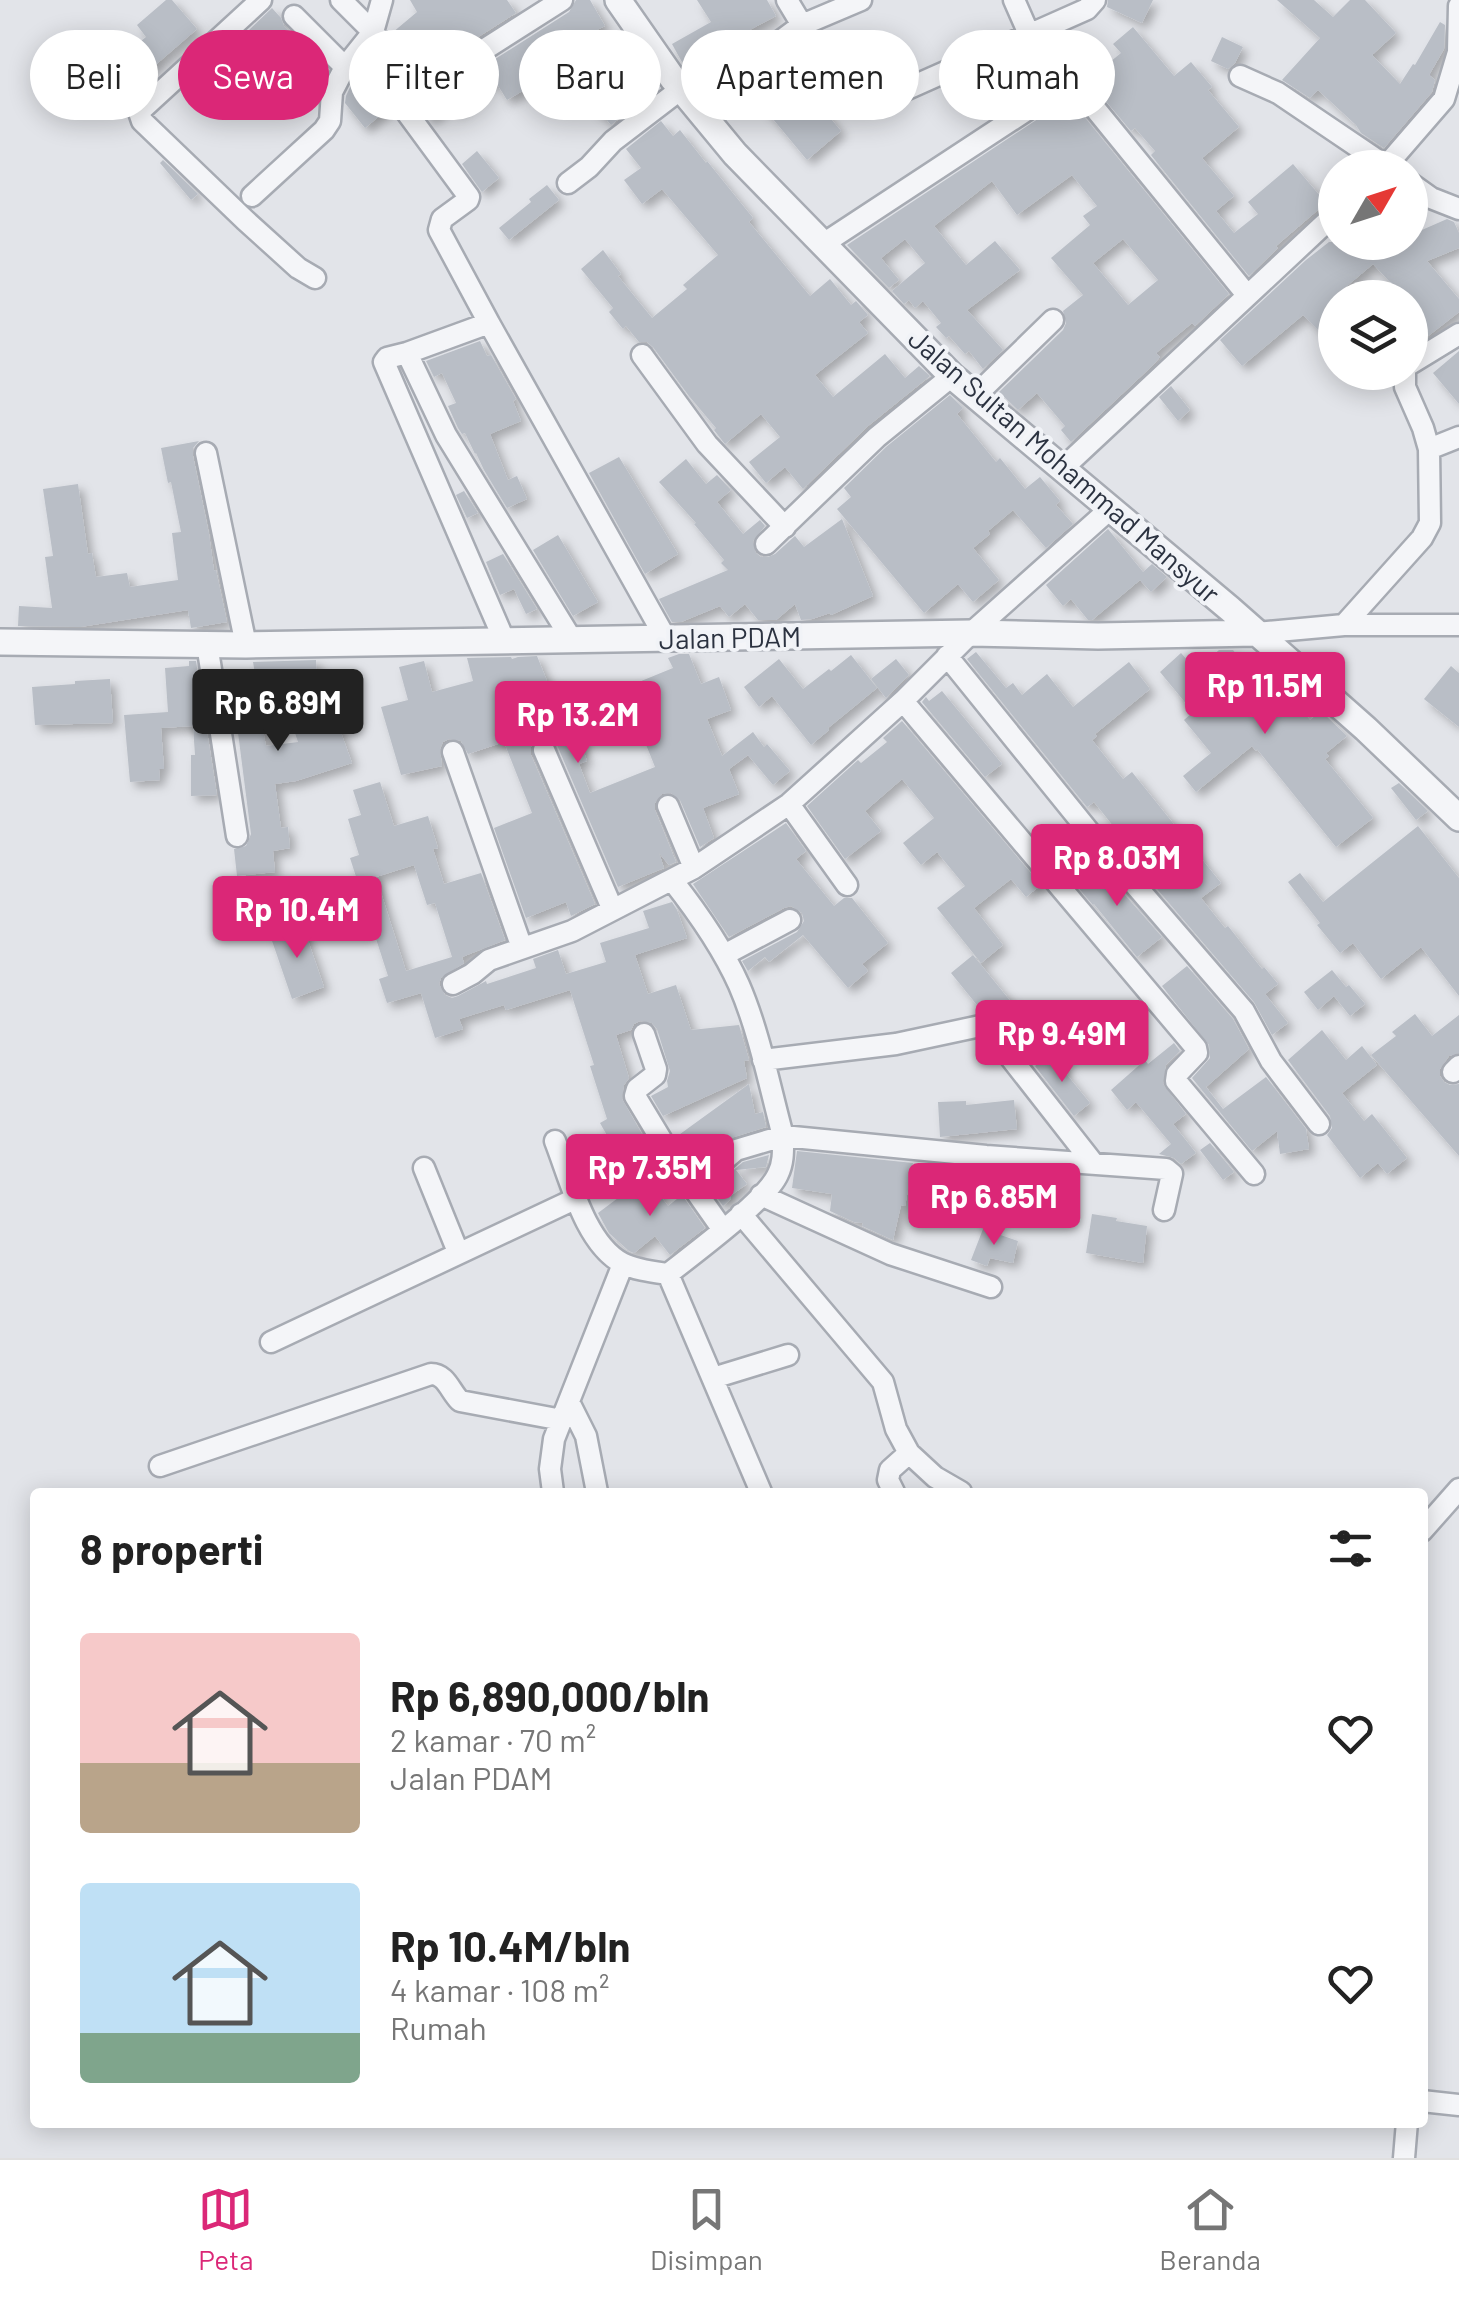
<!DOCTYPE html>
<html lang="id">
<meta charset="utf-8">
<style>
body{margin:0;font-family:Barlow,sans-serif;background:#f6f6f6;color:#222;height:100vh;display:flex;flex-direction:column;font-size:38px;white-space:nowrap}
*{box-sizing:border-box;margin:0}
p{font-size:32px;color:#767676}
.icon{flex:none;width:55px;height:55px;fill:none;stroke:currentColor;stroke-width:2;stroke-linecap:round;stroke-linejoin:round}
.map{position:relative;flex:1;overflow:hidden}
.sheet{position:absolute;left:30px;top:1488px;width:1398px;height:640px;display:flex;flex-direction:column;background:#fff;border-radius:10px;box-shadow:0 5px 25px #0003}
.sheet>*{flex:none}
.guide{position:absolute;left:30px;top:30px;width:1400px;height:90px;display:flex;gap:20px}
.needle{width:65px;rotate:51deg}
.controls{position:absolute;left:1318px;top:150px;display:grid;gap:20px}
.controls a{display:grid;place-items:center;width:110px;height:110px;border-radius:50%;background:#fff;box-shadow:0 5px 25px #0003;font-size:50px}
.price{position:absolute;translate:-50% -85px;padding:0 22px;border-radius:10px;background:#db2777;color:#fff;font-size:32px;line-height:65px;filter:drop-shadow(0 2px 5px #0008)}
.price::after{content:'';position:absolute;left:50%;top:60px;width:30px;height:22px;margin-left:-15px;background:inherit;clip-path:polygon(0 0,100% 0,50% 100%)}
.price.selected{background:#222;color:#fff}
ul{padding:0;list-style:none}
li{display:flex;align-items:center;gap:30px;height:250px;padding:0 50px}
li span{display:grid;place-items:center;flex:none;width:280px;height:200px;border-radius:10px;color:#555}
li>.icon{margin-inline-start:auto}
span .icon{width:120px;height:120px;fill:#fffc;stroke-width:1}
li b{font-size:42px}
h2{display:flex;justify-content:space-between;align-items:center;height:120px;padding:0 50px;font-size:42px}
.tag{padding:0 35px;border-radius:45px;background:#fff;box-shadow:0 5px 25px #0003;font-size:35px;line-height:90px}
.tag.selected{background:#db2777;color:#fff}
.tabs{display:flex;justify-content:space-around;align-items:center;height:140px;border-top:2px solid #e0e0e0;background:#fff;font-size:28px;color:#767676}
.tabs a{display:grid;justify-items:center;gap:5px}
.tabs .selected{color:#db2777}
.map>svg:first-child{display:block}
.building{fill:#b9bec6;fill-rule:evenodd;filter:url(#shadow)}
.lines{fill:none;stroke-linecap:round;stroke-linejoin:round}
.minor-casing{stroke:#a7abb3;stroke-width:25}
.tertiary-casing{stroke:#a7abb3;stroke-width:30}
.minor{stroke:#f4f5f8;stroke-width:20}
.tertiary{stroke:#f4f5f8;stroke-width:25}
.labels{text-anchor:middle;stroke-width:8;stroke-linejoin:round;paint-order:stroke}
.street-label{font-size:28px;fill:#2b3240;stroke:#f1f3f7}
</style>
<div class="map">
<svg width="1459" height="2158" viewBox="0 0 1459 2158">
<defs>
<filter id="shadow"><feDropShadow dx="5.5" dy="5.5" stdDeviation="5" flood-color="#0004"/></filter>
</defs>
<rect width="100%" height="100%" fill="#e2e4e9"/>
<path class="building" d="M166,0H172L197,29L137,81L143,89L127,106L105,78L127,61L123,55L146,37L137,25Z
M410,0H507L516,13L464,46L458,53L457,60L460,66L471,72L478,70L569,12L576,0H590L605,26L595,31L639,85L624,97L633,108L611,125L602,114L600,116L562,68L507,100L494,79L456,112L449,104L430,120L417,103L426,90L425,77L392,33L417,12Z
M697,0H767L776,16L727,42L725,39L682,62L672,44L711,22Z
M1108,0H1153L1142,23L1107,7Z
M1277,0H1314L1333,17L1350,0H1365L1396,33L1372,55L1400,84L1413,64L1415,65L1440,22L1445,25L1444,49L1429,75L1435,80L1432,92L1384,148L1361,133L1356,125L1318,90L1310,98L1282,80L1320,38Z
M272,8L281,18L284,26L328,70L319,88L311,96L248,31Z
M1133,27L1174,76L1191,62L1212,87L1208,90L1239,127L1202,158L1234,196L1216,211L1234,233L1258,214L1248,202L1293,164L1326,203L1276,246L1278,248L1249,276L1151,155L1155,151L1135,128L1131,131L1088,80L1121,53L1113,44Z
M1222,37L1243,47L1235,63L1228,69L1211,61Z
M380,62L397,84L388,99L389,108L365,128L345,103L346,96L351,85Z
M787,66L841,131L807,160L753,95Z
M1065,101L1073,103L1229,294L1195,326L1192,323L1156,353L1160,357L1153,365L1071,442L1061,430L1065,426L1037,393L1018,410L999,392L1063,330L1066,323L1063,311L1083,295L1051,258L1090,225L1083,216L1097,206L1072,175L1017,215L992,181L934,226L966,265L995,241L1020,270L967,310L1003,350L983,369L969,351L965,354L949,336L946,338L936,327L941,323L923,301L915,308L909,300L904,304L892,291L925,263L905,239L881,258L899,280L889,288L847,245ZM1123,239L1158,280L1128,305L1093,263Z
M661,121L673,136L680,130L706,163L707,161L753,218L749,222L810,296L830,279L851,305L856,301L868,315L859,322L868,333L815,375L833,397L885,354L905,378L919,366L930,376L868,426L803,489L785,467L766,483L749,462L780,437L761,414L725,444L714,430L716,428L689,396L653,347L647,342H639L626,326L623,329L609,312L613,308L581,269L603,250L621,274L618,276L652,318L687,289L683,285L718,255L662,189L642,204L624,180L641,168L626,149Z
M477,151L499,178L482,192L462,164Z
M163,160L198,194L191,200L160,163Z
M547,185L559,200L509,240L499,228L531,202L529,199Z
M1447,219L1454,222L1459,233V248L1427,261L1459,299V312L1423,340L1410,325V298H1405L1373,264L1335,296V324L1323,335L1303,315L1242,366L1220,340L1306,260L1329,242H1382L1392,255L1405,242H1410V237L1415,233Z
M480,341L487,356L491,355L516,399L513,401L521,421L490,434L508,480L517,476L527,499L507,508L484,470L476,453L475,454L465,433L462,434L458,428L448,406L456,403L442,373L434,377L426,361Z
M1459,351V404L1433,373Z
M1171,386L1190,410L1178,421L1159,397Z
M950,395L963,408L957,414L996,462L1000,458L1025,489L1040,477L1060,501L1056,505L1073,524L1046,548L1013,510L988,531L990,534L973,548L999,580L973,602L958,584L924,613L837,509L851,497L844,488L886,447Z
M199,441L193,448V456L209,534L214,571L216,570L227,622L191,628L188,610L80,627L18,626L19,606L52,608L45,557L53,556L43,489L78,484L88,554L92,553L96,577L127,573L130,587L178,580L172,533L181,532L171,482L168,483L161,448Z
M619,457L678,554L645,574L589,473Z
M686,459L706,484L717,475L731,490L717,502L743,534L760,520L765,526L753,541L756,553L761,557H768L775,554L795,536L804,547L842,519L873,596L831,615L830,613L812,619L801,620L795,604L776,620H758L745,604L729,617L720,606L681,622H672L659,599L728,570L721,563L724,560L694,524L696,523L659,482Z
M464,491L478,513L467,518L456,495Z
M1108,529L1143,572L1152,564L1167,577L1151,592L1140,580L1092,620H1088L1071,599L1063,606L1046,585Z
M558,535L598,602L573,616L533,550Z
M503,554L537,609L526,614L514,589L500,595L486,562Z
M1219,650H1233L1269,691L1279,683L1310,720L1321,711L1347,736L1326,753L1329,756L1325,759L1373,818L1336,847L1257,749L1256,751L1252,746L1196,792L1183,776L1211,753L1184,720L1193,712L1160,672L1181,653L1196,670Z
M976,652L1006,688L1013,683L1022,695L1047,674L1073,707L1129,662L1150,689L1095,734L1097,736L1092,740L1123,779L1132,772L1221,883L1201,898L1225,928L1228,926L1262,969L1264,967L1278,984L1265,994L1288,1023L1272,1035L1254,1002L1139,868L1146,863L1116,826L1114,827L1094,802L1087,807L967,659Z
M679,654H689L701,684L719,677L731,710L707,719L722,756L753,732L764,747L767,744L790,771L773,785L748,755L729,769L739,794L703,808L714,838L700,847L680,800L671,793L662,794L655,803V810L676,862L669,865L659,853L664,868L618,887L557,745L547,737L538,738L531,747V755L595,904L571,916L566,902L526,918L494,828L532,813L504,742L468,754L461,741L449,739L443,742L440,749L442,766L401,775L381,707L408,700L399,667L424,661L432,692L473,681L467,658L511,657L512,659L518,657L537,656L549,686L557,683L578,734L587,761L579,764L590,793L655,767L645,742L649,741L629,686L673,668L668,658Z
M851,655L877,688L828,728L829,730L811,745L772,696L759,707L744,687L779,659L803,689L829,669L831,671Z
M896,659L909,675L886,698L871,679Z
M316,660L318,693L293,694L295,703L259,709L266,746L298,742L293,727L319,719V722L335,716L352,763L296,781L275,784L281,828L288,827L290,848L273,851L275,872L237,876L234,849L246,846L251,834L231,678L255,674L253,662Z
M189,661H196L217,795L191,796V755H195L193,726L161,728L164,769H159L160,780L130,782L124,715L168,712L165,668L189,666Z
M1451,666L1459,673V727L1424,699Z
M110,679L113,723L35,725L32,687L75,684V681Z
M942,691L1002,764L985,777L922,702L926,697L929,701Z
M902,721L1041,885L1026,897L1011,879L974,908L1003,945L981,963L937,908L965,886L937,852L921,865L903,843L934,818L902,779L865,811L881,831L845,859L807,806L858,760L861,763L887,742L883,738Z
M380,782L394,826L428,816L438,848L433,849L444,884L481,873L505,940L462,957L464,963L441,978L439,984L445,995L452,998L458,996L486,981L487,984L536,968L533,959L558,950L566,974L606,962L600,943L649,928L643,911L672,902L677,910L687,938L635,955L648,994L676,985L691,1030L739,1025L749,1060L744,1061L747,1078L663,1116L651,1096L668,1087L667,1081L670,1071L657,1029L652,1023L640,1021L634,1024L631,1030L616,1035L629,1078L624,1085L622,1099L654,1155L627,1175L618,1163L584,1181L578,1165L613,1146L600,1123L607,1119L590,1066L594,1065L570,990L506,1010L504,1005L459,1019L463,1029L435,1038L421,993L387,1003L379,979L388,976L350,858L359,855L348,819L361,815L353,790ZM414,865L427,905L435,903L452,957L406,971L376,877Z
M1399,783L1428,811L1416,820L1391,788Z
M786,823L806,851L796,859L834,906L844,898H852L888,943L862,964L868,971L848,988L803,935L769,962L765,957L748,971L742,961L797,932L804,921L802,913L791,906L784,908L729,937L693,884Z
M1418,826L1459,878V996L1421,947L1381,979L1353,943L1340,953L1317,925L1320,923L1288,882L1300,873L1323,902Z
M1092,861L1114,888L1117,886L1162,937L1137,957L1094,904L1093,905L1070,878Z
M302,923L324,987L292,999L270,935Z
M973,955L1029,1024L1012,1038L986,1005L981,1010L951,973Z
M1187,966L1233,1019L1249,1049L1206,1087L1223,1109L1266,1077L1306,1129L1309,1149L1280,1154L1277,1131L1252,1151L1192,1078L1210,1058L1209,1045L1162,986Z
M1332,970L1346,987L1349,985L1365,1004L1350,1016L1334,996L1318,1010L1304,992Z
M1415,1014L1432,1036L1459,1015V1053L1449,1056L1440,1069V1076L1444,1082L1450,1085L1459,1084V1156L1371,1055L1396,1036L1392,1032Z
M1322,1030L1346,1060L1362,1046L1377,1065L1342,1093L1364,1121L1372,1114L1407,1158L1387,1174L1378,1163L1360,1178L1327,1135L1332,1128L1330,1116L1288,1060Z
M1174,1043L1180,1051L1166,1065L1163,1084L1186,1114L1173,1124L1196,1153L1181,1164L1174,1158L1159,1154L1171,1144L1136,1102L1127,1110L1111,1090L1145,1060L1148,1064Z
M1050,1054L1090,1103L1074,1116L1035,1066Z
M749,1084L755,1114L763,1112L766,1127L728,1139L696,1166L676,1137Z
M1014,1100L1017,1129L940,1137L938,1102L966,1101V1105Z
M1210,1143L1234,1172L1223,1180L1200,1150Z
M797,1151L913,1163L905,1206L901,1205L893,1240L862,1226L863,1223L854,1222L830,1211L832,1194L792,1188Z
M769,1155L766,1167L736,1170L747,1184L730,1196L731,1199L723,1206L711,1189L743,1162Z
M978,1169L1030,1173L1028,1190L976,1181Z
M644,1175L668,1206L682,1195L705,1228L670,1255L655,1236L634,1253L629,1251L609,1233L598,1213L626,1192L625,1190Z
M1092,1214L1117,1218L1116,1221L1147,1226L1143,1263L1086,1253Z
M983,1229L1018,1241L1013,1263L990,1258L987,1266L971,1260Z"/>
<g class="lines">
<defs>
<path id="minor" d="M261,0L139,112L142,121L245,220L298,268L315,278
M341,0L373,32L412,81L413,86L402,100V106L469,197L468,200L442,219L439,230L489,323L407,353L446,435L572,640
M787,0L802,25L858,94L870,102L880,101L1087,9L1095,0
M1014,0L1029,34
M294,16L345,67L373,32L382,0
M471,58L562,0
M1240,76L1278,93L1386,166L1385,168
M694,105L802,25L861,0
M1389,168L1386,166L1444,99L1458,52L1459,6
M568,183L589,167L613,141L681,89
M1410,183L1431,198L1459,209
M252,196L324,130L330,121L332,92L345,67
M823,244L1062,87L1080,90L1247,295
M489,323L666,639
M407,353L387,358L384,362L505,642
M642,355L707,444L785,527
M1410,364L1459,334
M975,396L1053,320
M1429,449L1459,437
M206,453L246,645
M1062,469L1335,214
M766,544L877,437L952,376
M1344,625L1422,538L1430,523L1429,449L1423,428L1405,387V372
M1256,633L1344,625H1459
M207,644L237,836
M947,656L1091,834L1244,1011L1271,1061L1319,1124
M903,701L1196,1048L1197,1053L1177,1074L1176,1081L1254,1174
M544,750L612,908
M453,752L522,948
M789,804L847,885
M668,806L694,868
M724,955L790,920
M453,984L472,974L489,960L572,931L694,868L789,804L903,701L971,633L1110,509
M644,1034L656,1069L655,1075L637,1089L635,1096L673,1159L723,1230
M763,1060L896,1044L985,1025L1093,1163
M1453,1072L1459,1066
M555,1141C570,1179 585,1243 622,1263C635,1270 654,1272 668,1274C693,1254 767,1200 778,1174C784,1162 783,1149 783,1136C770,1088 759,1031 739,985C722,947 698,913 672,880
M424,1168L458,1252
M693,1187L736,1150L783,1136L986,1156L1166,1169L1172,1174L1164,1210
M761,1195L890,1254L991,1287
M741,1214L883,1382L896,1429L909,1453L935,1477L961,1492
M668,1274L761,1492
M271,1342L577,1198
M713,1378L788,1355
M569,1402L586,1436L597,1492
M160,1466L431,1374C446,1374 450,1391 460,1401L562,1420
M553,1492L550,1469L554,1439L623,1264
M894,1492L888,1480L890,1470L909,1453
M1422,1531L1459,1489
M1422,2101L1459,2105
M1404,2158L1407,2122"/>
<path id="tertiary" d="M618,0L673,79L735,154L952,376L1230,609L1366,729L1459,818
M0,642L246,645L971,633L1098,636L1256,633"/>
</defs>
<use href="#minor" class="minor-casing"/>
<use href="#tertiary" class="tertiary-casing"/>
<use href="#minor" class="minor"/>
<use href="#tertiary" class="tertiary"/>
</g>
<g class="labels">
<g class="street-label">
<text transform="translate(1064 466) rotate(41)" y="10">Jalan Sultan Mohammad Mansyur</text>
<text transform="translate(730 638) rotate(-1)" y="10">Jalan PDAM</text>
</g>
</g>
</svg>
<div class="controls">
<a><svg class="needle" viewBox="-14 -14 28 28"><path d="M0-13l5 13h-10z" fill="#e53935"/><path d="M0 13l5-13h-10z" fill="#767676"/></svg></a>
<a><svg class="icon" aria-label="layers" viewBox="0 0 24 24"><path d="M12 4l9 5-9 5-9-5zM3 14l9 5 9-5"/></svg></a>
</div>
<b class="price" style="left:1265px;top:737px">Rp 11.5M</b>
<b class="price selected" style="left:278px;top:754px">Rp 6.89M</b>
<b class="price" style="left:578px;top:766px">Rp 13.2M</b>
<b class="price" style="left:1117px;top:909px">Rp 8.03M</b>
<b class="price" style="left:297px;top:961px">Rp 10.4M</b>
<b class="price" style="left:1062px;top:1085px">Rp 9.49M</b>
<b class="price" style="left:650px;top:1219px">Rp 7.35M</b>
<b class="price" style="left:994px;top:1248px">Rp 6.85M</b>
<div class="guide">
<a class="tag">Beli</a>
<a class="tag selected">Sewa</a>
<a class="tag">Filter</a>
<a class="tag">Baru</a>
<a class="tag">Apartemen</a>
<a class="tag">Rumah</a>
</div>
<section class="sheet">
<h2>8 properti<svg class="icon" aria-label="filters" viewBox="0 0 24 24"><path d="M4 7h16M4 17h16"/><circle cx="9" cy="7" r="2"/><circle cx="15" cy="17" r="2"/></svg></h2>
<ul>
<li><span style="background:linear-gradient(#f6c9c9 65%,#b9a48a 0)"><svg class="icon" aria-label="home" viewBox="0 0 24 24"><path d="M3 11l9-7 9 7M6 9v11h12V9"/></svg></span><div><b>Rp 6,890,000/bln</b><p>2 kamar · 70 m²</p><p>Jalan PDAM</p></div><svg class="icon" aria-label="heart" viewBox="0 0 24 24"><path d="M12 20l-8-8c-3-5 5-10 8-4 3-6 11-1 8 4z"/></svg></li>
<li><span style="background:linear-gradient(#bfe0f5 75%,#7fa58c 0)"><svg class="icon" aria-label="home" viewBox="0 0 24 24"><path d="M3 11l9-7 9 7M6 9v11h12V9"/></svg></span><div><b>Rp 10.4M/bln</b><p>4 kamar · 108 m²</p><p>Rumah</p></div><svg class="icon" aria-label="heart" viewBox="0 0 24 24"><path d="M12 20l-8-8c-3-5 5-10 8-4 3-6 11-1 8 4z"/></svg></li>
</ul>
</section>
</div>
<nav class="tabs">
<a class="selected"><svg class="icon" aria-label="map" viewBox="0 0 24 24"><path d="M3 6l6-2 6 2 6-2v14l-6 2-6-2-6 2zM9 4v14M15 6v14"/></svg>Peta</a>
<a><svg class="icon" aria-label="saved" viewBox="0 0 24 24"><path d="M7 4h10v16l-5-4-5 4z"/></svg>Disimpan</a>
<a><svg class="icon" aria-label="home" viewBox="0 0 24 24"><path d="M3 11l9-7 9 7M6 9v11h12V9"/></svg>Beranda</a>
</nav>
